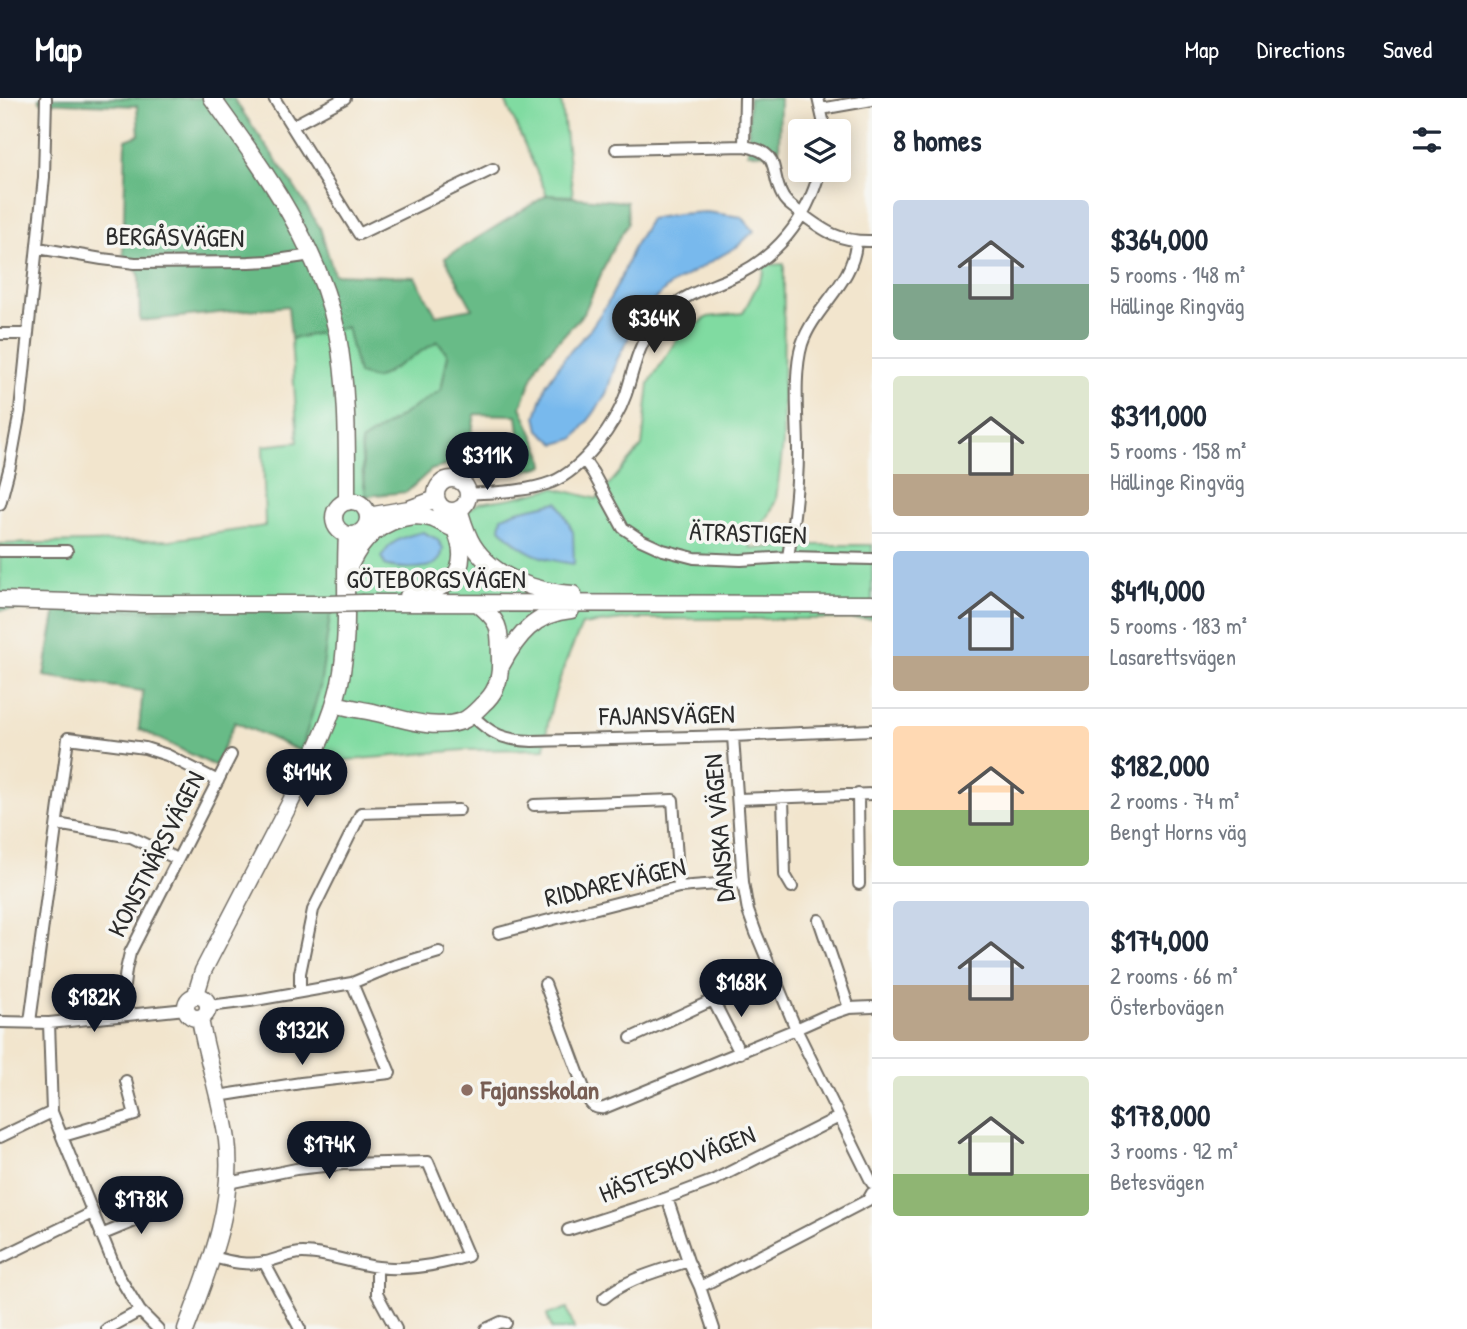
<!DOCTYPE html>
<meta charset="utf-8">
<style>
body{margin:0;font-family:"Patrick Hand",sans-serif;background:#f2f2f3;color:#1f2937;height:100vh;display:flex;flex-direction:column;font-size:26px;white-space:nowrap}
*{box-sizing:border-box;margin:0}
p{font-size:23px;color:#747a83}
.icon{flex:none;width:38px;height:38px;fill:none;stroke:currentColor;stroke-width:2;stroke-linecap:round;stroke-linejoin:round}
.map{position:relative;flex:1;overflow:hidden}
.drawer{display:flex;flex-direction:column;background:#fff;width:595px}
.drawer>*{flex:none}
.fabs{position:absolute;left:788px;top:21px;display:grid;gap:14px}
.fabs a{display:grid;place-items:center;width:63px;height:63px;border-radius:7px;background:#fff;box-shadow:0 4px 18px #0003;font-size:35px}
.price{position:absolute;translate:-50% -60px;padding:0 16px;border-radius:24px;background:#111827;color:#fff;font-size:23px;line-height:46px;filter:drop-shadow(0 2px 4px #0008)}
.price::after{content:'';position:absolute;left:50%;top:42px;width:21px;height:16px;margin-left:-10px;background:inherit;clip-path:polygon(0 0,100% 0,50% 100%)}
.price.on{background:#222;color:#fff}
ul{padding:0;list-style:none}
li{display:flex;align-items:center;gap:21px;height:175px;padding:0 21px}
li+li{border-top:2px solid #e0e1e3}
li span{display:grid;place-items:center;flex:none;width:196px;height:140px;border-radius:7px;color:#555}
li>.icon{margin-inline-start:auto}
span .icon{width:84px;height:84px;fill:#fffc;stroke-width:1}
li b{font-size:30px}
h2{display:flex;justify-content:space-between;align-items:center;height:84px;padding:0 21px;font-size:30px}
header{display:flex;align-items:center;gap:42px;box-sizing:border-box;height:98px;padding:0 35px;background:#111827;color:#fff}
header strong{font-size:33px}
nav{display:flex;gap:38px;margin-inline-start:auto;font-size:24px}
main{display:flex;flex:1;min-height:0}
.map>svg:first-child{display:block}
.green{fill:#80dba1;stroke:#568366;stroke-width:2}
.forest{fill:#68bb87;stroke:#4a7359;stroke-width:2}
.water{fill:#78b9ed;stroke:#52728c;stroke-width:2}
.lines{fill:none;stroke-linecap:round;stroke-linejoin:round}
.street-casing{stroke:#716c64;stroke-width:14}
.secondary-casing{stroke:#716c64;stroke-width:19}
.street{stroke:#fff;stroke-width:10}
.secondary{stroke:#fff;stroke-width:16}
.secondary-bridge-casing{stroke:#716c64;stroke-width:19;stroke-linecap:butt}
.secondary-bridge{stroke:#fff;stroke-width:16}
.education-dot{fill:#8d6e63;stroke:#f6f6f2;stroke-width:2.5}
.labels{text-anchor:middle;stroke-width:7;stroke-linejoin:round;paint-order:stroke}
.street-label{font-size:26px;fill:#2b2b2b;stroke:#f6f6f2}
.education-label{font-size:26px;font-weight:bold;fill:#785e54;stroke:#f6f6f2;text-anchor:start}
</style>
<header>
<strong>Map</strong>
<nav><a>Map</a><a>Directions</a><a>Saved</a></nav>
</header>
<main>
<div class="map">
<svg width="872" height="1231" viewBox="0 0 872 1231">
<rect width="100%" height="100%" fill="#f6f6f2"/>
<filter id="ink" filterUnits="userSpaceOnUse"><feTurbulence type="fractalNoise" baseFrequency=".0143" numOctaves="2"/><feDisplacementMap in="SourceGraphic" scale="14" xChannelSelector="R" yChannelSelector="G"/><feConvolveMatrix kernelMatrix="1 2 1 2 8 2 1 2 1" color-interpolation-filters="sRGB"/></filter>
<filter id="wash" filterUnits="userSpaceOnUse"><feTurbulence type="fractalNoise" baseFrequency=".00686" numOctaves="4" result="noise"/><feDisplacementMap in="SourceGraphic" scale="28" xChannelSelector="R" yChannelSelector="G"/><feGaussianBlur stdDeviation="1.57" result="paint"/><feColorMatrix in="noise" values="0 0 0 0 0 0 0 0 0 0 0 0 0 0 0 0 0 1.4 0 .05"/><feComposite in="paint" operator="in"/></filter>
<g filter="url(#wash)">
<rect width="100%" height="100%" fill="#f2e5cd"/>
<path class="green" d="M504,0H561L573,98L547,97Z
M784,166L783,346L776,402L768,419L749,439L751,451L795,447H872V521H631L582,527C564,566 547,608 545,651L464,652L324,664L235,624L215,668L139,631L143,593L44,578L56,512H0V446L171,442L265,428L263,348L298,344L291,241L347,229L376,281L438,243L448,257L441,292L361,344L363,384L368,403L377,410L435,413L459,418L479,405L512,400L554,390L597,401L642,348L649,285L677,241L708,219L743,215L764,174L763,167Z
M567,1210L574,1231H552L547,1217Z"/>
<path class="forest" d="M39,0H233L290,82L320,130L334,176L415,179L436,217L472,210L445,160L547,97L627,104L628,125L609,158L584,215L538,265L521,309L542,356L544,368L523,373L517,317L475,316L467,362L431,372L407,394L366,398L361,344L441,292L448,257L438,243L376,281L358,276L347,229L291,241L288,208L140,223L139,176L123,156L126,42L139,37L137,8L41,4Z
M749,0H780L779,56L748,55Z
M331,511L320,589L301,653L235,624L215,668L139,631L143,593L44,578L56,512Z"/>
<path class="water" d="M706,114L742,119L754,133L738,148L669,188L653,203L637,224L617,262L606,296L594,315L574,341L556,346L539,332L536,318L546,287L565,259L589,233L607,206L622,178L633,150L650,121L677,116Z
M558,404L573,434L574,466C540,461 524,456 500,430L502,419L517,413Z
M423,434L437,441L443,450C442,456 441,461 436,465C427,472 395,471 385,467L382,459C390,442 405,438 423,434Z"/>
</g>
<g filter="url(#ink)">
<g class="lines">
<defs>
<path id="street" d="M274,0L359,136L493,71
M818,0L823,22L824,33
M821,11L872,2
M292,28L345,0
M744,48L745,0
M616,51L744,48C784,55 768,73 783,99C786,105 793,109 799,114C824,133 839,144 872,143
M38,150L102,161L135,165L249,164L270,163L312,157
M0,236H28
M584,362L593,375L623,430L641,442L663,452L694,460L741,462L788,459L872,461
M468,396C496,394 526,394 552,384C583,371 615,328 626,296C636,264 638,242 664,216C682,197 705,191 728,181C776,161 807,122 820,72
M0,406L10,368L20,313L44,79L46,0
M0,453H67
M788,459C794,423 798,389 798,353C798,320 793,276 802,246C814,209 855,184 856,143
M472,617C491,637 505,642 532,643L733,638L872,632
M733,638L743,784L748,813L756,835L796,931L872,1085
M858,696L859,786
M783,699L785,777L792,789
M739,701L872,696
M534,707L673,702L679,789
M57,726L131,739L177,761
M819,822L849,910
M499,835L679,789L743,784
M545,886L588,1001C592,1008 595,1011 604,1010L796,931L825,918L849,910L872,909
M300,894V875L313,812L361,715L459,712
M209,908L250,903L352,885L393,868L439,854
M120,918L126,872L130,855L231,657
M0,924L49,925L186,911
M30,924L68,640L145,650L167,657L218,683
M49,925L52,1014L118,1177L140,1213L158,1231
M631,940L713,902L740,955
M218,998L301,985L390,975L352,885
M63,1038L135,1017L126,983
M0,1039L52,1014
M667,1100L688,1163L700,1189L714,1231
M568,1132L667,1100L712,1083L839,1019
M101,1137L169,1109
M213,1159C231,1164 248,1168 266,1164C279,1161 290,1155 303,1155C329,1155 352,1166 378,1169C409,1173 439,1167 468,1158L428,1064L343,1066L296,1071L228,1085
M0,1160L92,1115
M264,1164L300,1231
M377,1169V1196L396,1231
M700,1189L868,1102L872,1095
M604,1200C627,1180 660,1173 688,1163
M107,1231L140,1213
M486,1231L501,1224L506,1225"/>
<path id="secondary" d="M212,0C264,72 318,145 337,234C348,289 347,348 347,404
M436 397a16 16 0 1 1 32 0a16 16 0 1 1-32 0Z
M334 420a17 17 0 1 1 34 0a17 17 0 1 1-34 0Z
M459,411C463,424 466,436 473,447C494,480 536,494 573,496
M368,418L409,411L436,401
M348,471C352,463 356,454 362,447C376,428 405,413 430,420C438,422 446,428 455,431
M408,498C444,494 472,477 457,437C454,427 452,420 446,412
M0,502L143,506H329
M363,505L872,506
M501,568C517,538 535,515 571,512
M335,606C349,610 363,612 377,615C405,621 433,633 462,623C470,620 477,612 483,606C496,595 501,579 500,562C499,532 503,526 478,506
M186 909a11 11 0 1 1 22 0a11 11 0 1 1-22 0Z
M197,898V893L203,873C231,818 260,763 289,707C308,668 330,629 340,585C350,537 344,486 347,437
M186,1231C209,1170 235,1109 227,1042C221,1001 207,961 200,921"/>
</defs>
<use href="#street" class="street-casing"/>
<use href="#secondary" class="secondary-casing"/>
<use href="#street" class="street"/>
<use href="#secondary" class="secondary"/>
<defs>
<path id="secondary-bridge" d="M329,506L363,505"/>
</defs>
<use href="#secondary-bridge" class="secondary-bridge-casing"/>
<use href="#secondary-bridge" class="secondary-bridge"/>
</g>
</g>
<circle class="education-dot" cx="467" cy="992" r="7"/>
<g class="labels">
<g class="street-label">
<text transform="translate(175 139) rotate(1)" y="9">BERGÅSVÄGEN</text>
<text transform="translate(748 435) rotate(2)" y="9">ÄTRASTIGEN</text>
<text x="436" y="490">GÖTEBORGSVÄGEN</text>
<text transform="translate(667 617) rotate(-1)" y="9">FAJANSVÄGEN</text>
<text transform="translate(719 730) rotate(-95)" y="9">DANSKA VÄGEN</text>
<text transform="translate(156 756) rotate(-63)" y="9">KONSTNÄRSVÄGEN</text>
<text transform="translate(615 784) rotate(-13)" y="9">RIDDAREVÄGEN</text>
<text transform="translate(677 1066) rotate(-22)" y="9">HÄSTESKOVÄGEN</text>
</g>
<g class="education-label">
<text x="481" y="1001">Fajansskolan</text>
</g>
</g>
</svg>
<div class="fabs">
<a><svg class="icon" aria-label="layers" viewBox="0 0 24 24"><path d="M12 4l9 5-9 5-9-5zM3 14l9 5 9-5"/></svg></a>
</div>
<b class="price on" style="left:654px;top:257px">$364K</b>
<b class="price" style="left:487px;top:394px">$311K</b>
<b class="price" style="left:307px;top:711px">$414K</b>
<b class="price" style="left:741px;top:921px">$168K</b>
<b class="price" style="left:94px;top:936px">$182K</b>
<b class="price" style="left:302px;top:969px">$132K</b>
<b class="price" style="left:329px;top:1083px">$174K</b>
<b class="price" style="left:141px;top:1138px">$178K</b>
</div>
<section class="drawer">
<h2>8 homes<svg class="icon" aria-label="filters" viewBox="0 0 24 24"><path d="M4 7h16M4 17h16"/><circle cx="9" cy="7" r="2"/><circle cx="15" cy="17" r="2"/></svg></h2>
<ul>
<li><span style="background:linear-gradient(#c9d6e8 60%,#7fa58c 0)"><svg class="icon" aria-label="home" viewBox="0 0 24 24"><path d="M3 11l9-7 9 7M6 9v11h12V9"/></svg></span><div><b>$364,000</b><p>5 rooms · 148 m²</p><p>Hällinge Ringväg</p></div></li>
<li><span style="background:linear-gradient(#dfe7d0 70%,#b9a48a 0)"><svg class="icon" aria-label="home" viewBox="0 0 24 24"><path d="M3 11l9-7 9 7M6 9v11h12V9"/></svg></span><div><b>$311,000</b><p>5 rooms · 158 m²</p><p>Hällinge Ringväg</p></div></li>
<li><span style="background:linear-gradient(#a9c7e8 75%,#b9a48a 0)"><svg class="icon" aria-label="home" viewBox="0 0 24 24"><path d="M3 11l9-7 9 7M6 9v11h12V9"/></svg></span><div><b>$414,000</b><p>5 rooms · 183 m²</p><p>Lasarettsvägen</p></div></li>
<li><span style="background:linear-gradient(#ffd9b3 60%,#8fb573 0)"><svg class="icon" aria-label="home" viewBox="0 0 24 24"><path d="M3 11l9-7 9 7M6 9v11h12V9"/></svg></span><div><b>$182,000</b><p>2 rooms · 74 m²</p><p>Bengt Horns väg</p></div></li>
<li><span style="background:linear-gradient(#c9d6e8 60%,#b9a48a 0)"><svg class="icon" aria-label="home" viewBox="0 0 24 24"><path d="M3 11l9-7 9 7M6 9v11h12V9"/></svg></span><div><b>$174,000</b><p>2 rooms · 66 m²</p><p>Österbovägen</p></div></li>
<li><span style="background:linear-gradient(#dfe7d0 70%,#8fb573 0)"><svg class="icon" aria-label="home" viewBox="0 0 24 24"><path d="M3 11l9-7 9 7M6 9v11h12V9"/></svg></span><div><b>$178,000</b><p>3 rooms · 92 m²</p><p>Betesvägen</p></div></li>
</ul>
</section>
</main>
